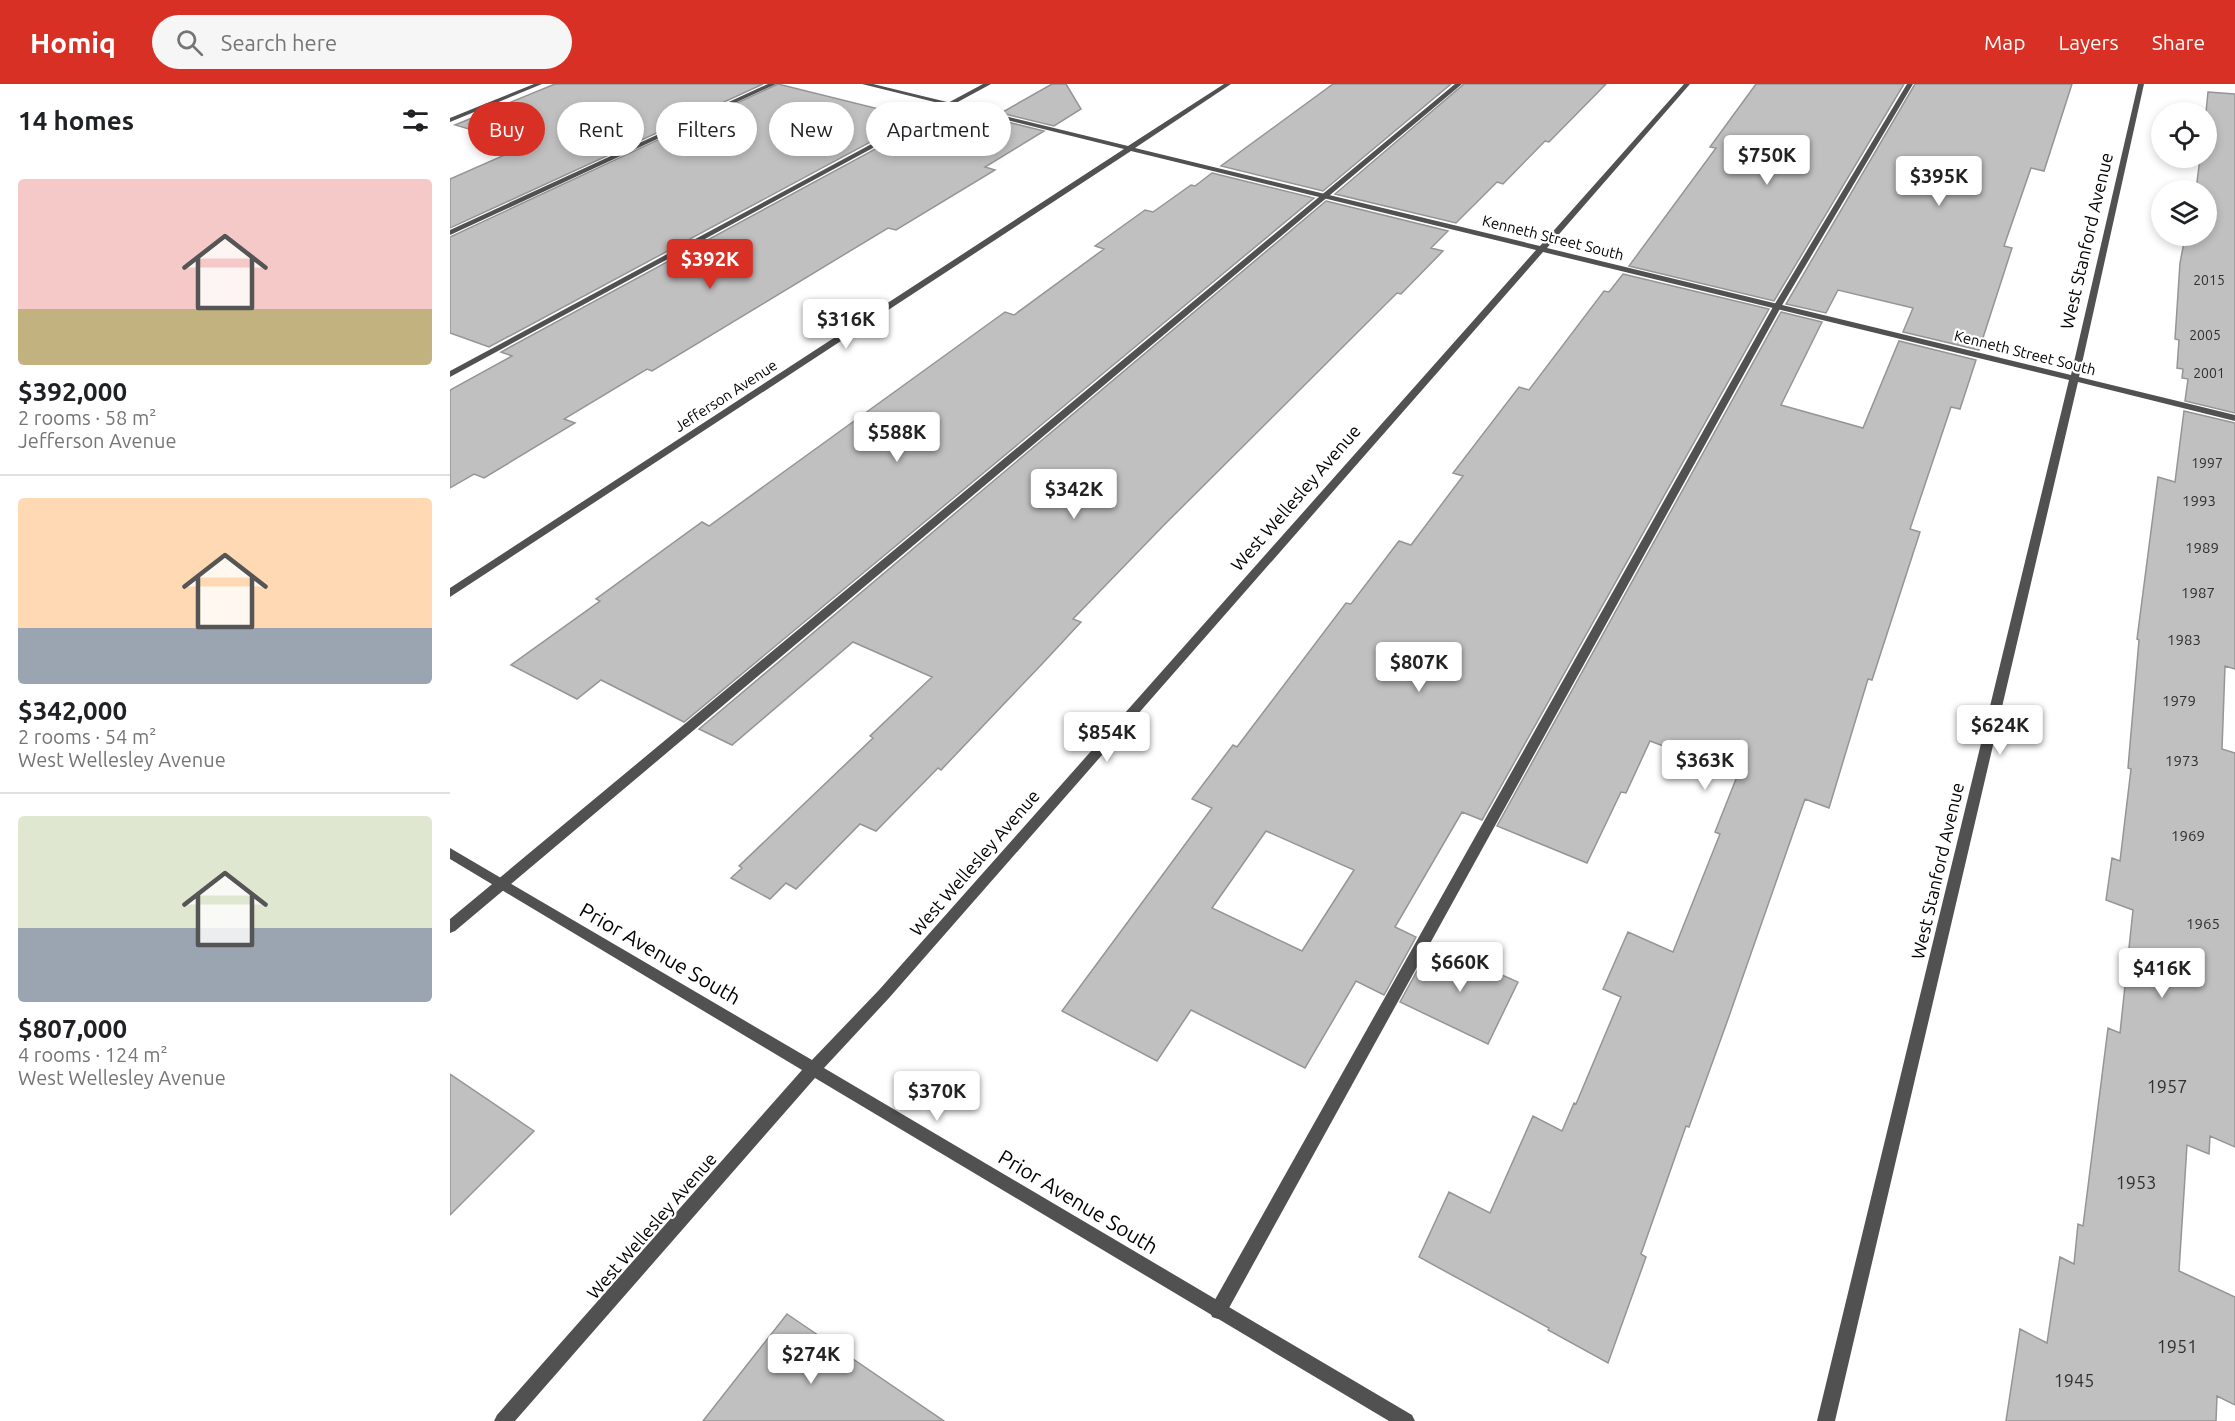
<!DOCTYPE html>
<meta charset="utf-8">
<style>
body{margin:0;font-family:Ubuntu,sans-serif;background:#f6f6f6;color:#202124;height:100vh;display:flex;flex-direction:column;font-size:22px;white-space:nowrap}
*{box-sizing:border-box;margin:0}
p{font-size:20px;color:#757577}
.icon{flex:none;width:33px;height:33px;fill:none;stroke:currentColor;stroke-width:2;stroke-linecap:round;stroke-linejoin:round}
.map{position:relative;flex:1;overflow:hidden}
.sheet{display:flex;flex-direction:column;background:#fff;width:450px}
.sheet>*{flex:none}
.banner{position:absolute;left:18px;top:18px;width:570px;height:54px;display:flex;gap:12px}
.buttons{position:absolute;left:1701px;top:18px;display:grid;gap:12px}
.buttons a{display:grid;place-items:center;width:66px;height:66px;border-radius:50%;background:#fff;box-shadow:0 3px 9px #0003;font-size:30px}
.price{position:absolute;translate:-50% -51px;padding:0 14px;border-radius:6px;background:#fff;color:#222;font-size:20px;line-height:39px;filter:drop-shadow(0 2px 3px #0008)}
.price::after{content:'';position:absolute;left:50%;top:36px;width:18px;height:14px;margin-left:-9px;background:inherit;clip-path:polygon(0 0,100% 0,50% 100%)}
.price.active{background:#d93025;color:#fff}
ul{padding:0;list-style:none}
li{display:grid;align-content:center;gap:12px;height:318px;padding:0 18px}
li+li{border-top:2px solid #e0e0e0}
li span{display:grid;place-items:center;height:186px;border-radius:6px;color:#555}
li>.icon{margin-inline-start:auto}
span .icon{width:108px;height:108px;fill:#fffc;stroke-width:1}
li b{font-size:26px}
h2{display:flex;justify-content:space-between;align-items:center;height:72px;padding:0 18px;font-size:26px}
.chip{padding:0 21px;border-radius:27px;background:#fff;box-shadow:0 3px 9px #0003;font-size:21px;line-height:54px}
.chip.active{background:#d93025;color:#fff}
header{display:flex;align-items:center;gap:36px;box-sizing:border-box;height:84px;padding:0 30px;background:#d93025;color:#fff}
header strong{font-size:28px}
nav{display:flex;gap:33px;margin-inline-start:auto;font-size:21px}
.search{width:420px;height:54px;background:#f6f6f6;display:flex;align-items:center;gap:15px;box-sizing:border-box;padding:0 21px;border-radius:33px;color:#757577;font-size:22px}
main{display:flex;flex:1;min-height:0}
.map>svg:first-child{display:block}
.building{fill:#c0c0c0;stroke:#959595;stroke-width:1.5;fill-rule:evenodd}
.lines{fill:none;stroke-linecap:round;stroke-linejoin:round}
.lane{fill:#515151;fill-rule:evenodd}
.street{fill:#515151;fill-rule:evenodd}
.labels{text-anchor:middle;stroke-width:4.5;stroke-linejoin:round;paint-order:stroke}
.far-number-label{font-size:14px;fill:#303030}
.far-street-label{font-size:15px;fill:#000;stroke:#fff}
.number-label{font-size:15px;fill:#303030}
.street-label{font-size:18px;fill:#000;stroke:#fff}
.near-number-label{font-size:18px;fill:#303030}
.near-street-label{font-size:21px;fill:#000;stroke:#fff}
</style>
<header>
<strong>Homiq</strong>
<div class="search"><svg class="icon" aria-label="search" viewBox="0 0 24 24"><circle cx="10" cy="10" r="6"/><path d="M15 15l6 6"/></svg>Search here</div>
<nav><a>Map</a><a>Layers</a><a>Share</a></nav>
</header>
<main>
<section class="sheet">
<h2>14 homes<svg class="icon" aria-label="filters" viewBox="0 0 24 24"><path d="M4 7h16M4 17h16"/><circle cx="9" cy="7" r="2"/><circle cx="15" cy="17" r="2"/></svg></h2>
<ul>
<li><span style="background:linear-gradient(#f6c9c9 70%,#c2b280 0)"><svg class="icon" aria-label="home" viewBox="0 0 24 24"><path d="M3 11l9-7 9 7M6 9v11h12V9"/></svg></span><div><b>$392,000</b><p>2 rooms · 58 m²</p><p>Jefferson Avenue</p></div></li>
<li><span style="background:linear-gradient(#ffd9b3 70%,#9aa5b1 0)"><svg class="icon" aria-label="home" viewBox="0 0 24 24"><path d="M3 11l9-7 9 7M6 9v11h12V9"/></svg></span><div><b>$342,000</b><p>2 rooms · 54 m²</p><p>West Wellesley Avenue</p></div></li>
<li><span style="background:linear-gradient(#dfe7d0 60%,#9aa5b1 0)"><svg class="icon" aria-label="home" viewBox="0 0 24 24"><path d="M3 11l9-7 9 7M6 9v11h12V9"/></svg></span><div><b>$807,000</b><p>4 rooms · 124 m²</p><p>West Wellesley Avenue</p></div></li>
</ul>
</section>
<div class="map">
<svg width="1785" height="1337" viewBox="0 0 1785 1337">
<rect width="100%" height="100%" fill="#fff"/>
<path class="building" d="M105,0H313L0,144V95L66,66L46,60L57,56L5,41Z
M328,0L465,34L39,263L0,249V153Z
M602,0H616L631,25L604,42L551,29Z
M883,0H1001L873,107L771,82Z
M1014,0H1156L1099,58L1095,57L1053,100L1047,98L1006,139L885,110Z
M1306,0H1454L1324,217L1179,182L1266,64L1260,63Z
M1465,0H1622L1594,87L1581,84L1554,162L1562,164L1529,266L1453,248L1463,224L1388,206L1376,229L1336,220Z
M1758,8L1785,10V329L1735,317L1738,295L1732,294L1733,285L1727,284L1729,256L1725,255L1730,179L1735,153L1756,152V106H1746L1750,74H1756V28Z
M541,34L594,47L535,83L545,86L446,146L438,144L202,287L197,285L114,335L125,339L34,394L24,390L0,404V306L62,272L51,268L477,37L519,47Z
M762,89L864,114L234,638L151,596L127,615L61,581L150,517L146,515L252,438L259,442L555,228L564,231L654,165L645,162L695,126L703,128L741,101L745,102Z
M876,117L998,147L981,164L993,167L951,210L947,209L714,441L623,535L631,538L592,580L491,686L488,684L426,747L410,740L346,805L336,799L320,815L281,794L292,784L289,782L423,654L420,652L482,593L403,558L282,661L249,645Z
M1173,190L1319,225L1032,736L1012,728L945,843L966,853L934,911L906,897L855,984L741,926L707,977L612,927L762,724L742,715L783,661L787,663L896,519L901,520L949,457L961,461L1013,392L1003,389L1069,303L1079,306L1154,207L1159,208ZM816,747L904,786L852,867L762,824Z
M1331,228L1372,238L1331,321L1413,344L1449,257L1526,276L1510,325L1501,323L1460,445L1470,448L1422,596L1418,595L1379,724L1355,715L1277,938L1239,1043L1236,1042L1191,1170L1196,1173L1158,1279L1098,1246L1099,1244L969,1173L999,1108L1040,1129L1083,1032L1112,1047L1124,1019L1126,1020L1171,913L1153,905L1178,848L1223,868L1270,750L1265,748L1288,690L1200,657L1176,709L1171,708L1137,779L1047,742Z
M1734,327L1785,339V585L1775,582L1772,665L1785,669V1063L1760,1052L1759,1070L1737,1061L1729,1187L1785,1213V1321L1767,1312L1766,1337H1556L1570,1245L1597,1259L1610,1173L1624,1180L1628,1140L1633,1142L1658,944L1670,949L1683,826L1656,816L1662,774L1670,777L1681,685L1678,684L1689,556L1687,555L1708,393L1725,398Z
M982,860L1068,898L1038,960L950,918Z
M0,990L84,1047L0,1131Z
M337,1230L494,1337H253Z"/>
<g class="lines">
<path class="lane" d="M84,0H92L0,38V34Z
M533,0H541L0,293V287Z
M1005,0H1012L5,847L0,849V835Z
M1457,0H1463L1331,223L774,1233L768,1235L762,1233L760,1227L762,1221L1323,223Z"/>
<path class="street" d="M318,0H326L0,151V146Z
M412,0H423L678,62L774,0H781L685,64L1090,162L1234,0H1240L1097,164L1621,291L1688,0H1694L1629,293L1785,331V337L1628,298L1385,1337H1367L1619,296L1093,168L439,914L374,984L962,1331L965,1337H939L365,994L65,1337H44L47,1331L352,986L0,775V764L362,976L429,906L1086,166L681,67L0,513V504L674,65Z"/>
</g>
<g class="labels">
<g class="far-number-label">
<text x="1759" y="201">2015</text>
<text x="1755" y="256">2005</text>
<text x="1759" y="294">2001</text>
<text x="1757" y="384">1997</text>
</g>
<g class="far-street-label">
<text transform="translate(1103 154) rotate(14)" y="5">Kenneth Street South</text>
<text transform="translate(1575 269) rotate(14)" y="5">Kenneth Street South</text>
<text transform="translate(276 312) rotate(-33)" y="5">Jefferson Avenue</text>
</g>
<g class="number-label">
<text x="1749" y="422">1993</text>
<text x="1752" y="469">1989</text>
<text x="1748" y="514">1987</text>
<text x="1734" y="561">1983</text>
<text x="1729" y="622">1979</text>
<text x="1732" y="682">1973</text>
<text x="1738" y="757">1969</text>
<text x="1753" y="845">1965</text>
</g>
<g class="street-label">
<text transform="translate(1637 157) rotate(-77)" y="6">West Stanford Avenue</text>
<text transform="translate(846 414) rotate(-49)" y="6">West Wellesley Avenue</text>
<text transform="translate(525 779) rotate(-49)" y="6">West Wellesley Avenue</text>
<text transform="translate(1488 787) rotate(-77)" y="6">West Stanford Avenue</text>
<text transform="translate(202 1142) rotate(-49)" y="6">West Wellesley Avenue</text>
</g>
<g class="near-number-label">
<text x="1717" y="1009">1957</text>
<text x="1686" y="1105">1953</text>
<text x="1727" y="1269">1951</text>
<text x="1624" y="1303">1945</text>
</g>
<g class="near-street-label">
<text transform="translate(210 870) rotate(30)" y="7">Prior Avenue South</text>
<text transform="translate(628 1118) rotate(31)" y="7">Prior Avenue South</text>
</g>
</g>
</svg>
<div class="buttons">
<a><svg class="icon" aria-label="locate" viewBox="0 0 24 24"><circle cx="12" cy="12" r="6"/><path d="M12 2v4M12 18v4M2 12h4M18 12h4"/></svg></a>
<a><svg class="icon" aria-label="layers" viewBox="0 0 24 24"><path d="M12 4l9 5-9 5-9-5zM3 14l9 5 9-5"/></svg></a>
</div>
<b class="price" style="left:1317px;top:102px">$750K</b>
<b class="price" style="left:1489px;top:123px">$395K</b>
<b class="price active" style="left:260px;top:206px">$392K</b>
<b class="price" style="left:396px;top:266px">$316K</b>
<b class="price" style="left:447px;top:379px">$588K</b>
<b class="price" style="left:624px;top:436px">$342K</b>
<b class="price" style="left:969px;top:609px">$807K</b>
<b class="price" style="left:1550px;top:672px">$624K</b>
<b class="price" style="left:657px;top:679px">$854K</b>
<b class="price" style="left:1255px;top:707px">$363K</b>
<b class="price" style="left:1010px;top:909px">$660K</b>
<b class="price" style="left:1712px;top:915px">$416K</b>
<b class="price" style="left:487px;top:1038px">$370K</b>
<b class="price" style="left:361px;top:1301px">$274K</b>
<div class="banner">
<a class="chip active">Buy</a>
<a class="chip">Rent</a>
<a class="chip">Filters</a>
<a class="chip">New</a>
<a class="chip">Apartment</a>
</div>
</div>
</main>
